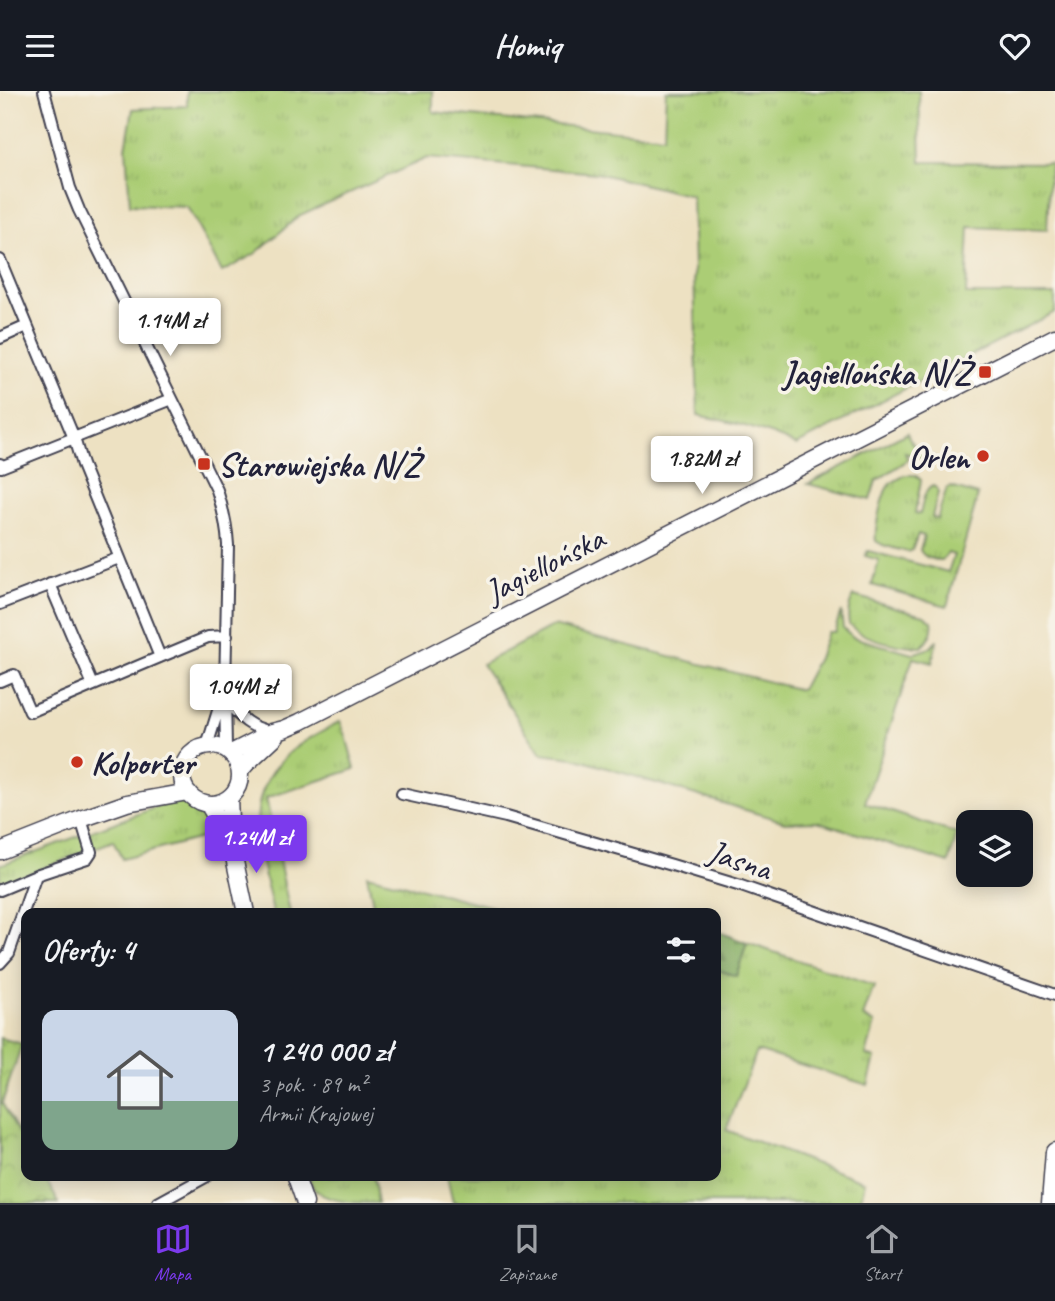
<!DOCTYPE html>
<html lang="pl">
<meta charset="utf-8">
<style>
body{margin:0;font-family:Caveat,sans-serif;background:#20242c;color:#f1f3f6;height:100vh;display:flex;flex-direction:column;font-size:26px;white-space:nowrap}
*{box-sizing:border-box;margin:0}
p{font-size:23px;color:#9ea1a6}
.icon{flex:none;width:38px;height:38px;fill:none;stroke:currentColor;stroke-width:2;stroke-linecap:round;stroke-linejoin:round}
.map{position:relative;flex:1;overflow:hidden}
.side{position:absolute;left:21px;top:817px;width:700px;height:273px;display:flex;flex-direction:column;background:#171b24;border-radius:14px;box-shadow:0 4px 18px #0003}
.side>*{flex:none}
.buttons{position:absolute;left:956px;top:719px;display:grid;gap:14px}
.buttons a{display:grid;place-items:center;width:77px;height:77px;border-radius:14px;background:#171b24;box-shadow:0 4px 18px #0003;font-size:35px}
.price{position:absolute;translate:-50% -60px;padding:0 16px;border-radius:7px;background:#fff;color:#222;font-size:23px;line-height:46px;filter:drop-shadow(0 2px 4px #0008)}
.price::after{content:'';position:absolute;left:50%;top:42px;width:21px;height:16px;margin-left:-10px;background:inherit;clip-path:polygon(0 0,100% 0,50% 100%)}
.price.current{background:#7c3aed;color:#fff}
ul{padding:0;list-style:none}
li{display:flex;align-items:center;gap:21px;height:175px;padding:0 21px}
li span{display:grid;place-items:center;flex:none;width:196px;height:140px;border-radius:14px;color:#555}
li>.icon{margin-inline-start:auto}
span .icon{width:84px;height:84px;fill:#fffc;stroke-width:1}
li b{font-size:30px}
h2{display:flex;justify-content:space-between;align-items:center;height:84px;padding:0 21px;font-size:30px}
header{display:flex;justify-content:space-between;align-items:center;height:91px;padding:0 21px;background:#171b24;font-size:32px;font-weight:700}
.tab-bar{display:flex;justify-content:space-around;align-items:center;height:98px;border-top:2px solid #363941;background:#171b24;font-size:19px;color:#9ea1a6}
.tab-bar a{display:grid;justify-items:center;gap:4px}
.tab-bar .current{color:#7c3aed}
.map>svg:first-child{display:block}
.grass{fill:url(#grass-tufts);stroke:#667858;stroke-width:2}
.forest{fill:url(#forest-firs);stroke:#556950;stroke-width:2}
.park{fill:url(#park-crowns);stroke:#667858;stroke-width:2}
.lines{fill:none;stroke-linecap:round;stroke-linejoin:round}
.street-casing{stroke:#403f4f;stroke-width:14}
.secondary-casing{stroke:#403f4f;stroke-width:19}
.primary-casing{stroke:#403f4f;stroke-width:21}
.street{stroke:#fff;stroke-width:10}
.secondary{stroke:#fff;stroke-width:16}
.primary{stroke:#fff;stroke-width:18}
.poi-dot{fill:#c8321e;stroke:#f7f3e8;stroke-width:2.5}
.labels{text-anchor:middle;stroke-width:7;stroke-linejoin:round;paint-order:stroke}
.poi-label{font-size:33px;font-weight:bold;fill:#22223b;stroke:#f7f3e8;text-anchor:end}
.street-label{font-size:33px;fill:#22223b;stroke:#f7f3e8}
</style>
<header><svg class="icon" aria-label="menu" viewBox="0 0 24 24"><path d="M4 6h16M4 12h16M4 18h16"/></svg>Homiq<svg class="icon" aria-label="heart" viewBox="0 0 24 24"><path d="M12 20l-8-8c-3-5 5-10 8-4 3-6 11-1 8 4z"/></svg></header>
<div class="map">
<svg width="1055" height="1112" viewBox="0 0 1055 1112">
<defs>
<pattern id="grass-tufts" width="24" height="20" patternUnits="userSpaceOnUse" patternTransform="scale(1.75)"><rect width="24" height="20" fill="#abcd75"/><path d="M3 7l-1-3M5 7V3M7 7l1-3M15 17l-1-3M17 17v-4M19 17l1-3" fill="none" stroke="#93b066"/></pattern>
<pattern id="forest-firs" width="22" height="20" patternUnits="userSpaceOnUse" patternTransform="scale(1.75)"><rect width="22" height="20" fill="#88b066"/><path d="M5 1l3.5 6h-7zM16 11l3.5 6h-7z" fill="#6f8f55"/></pattern>
<pattern id="park-crowns" width="20" height="18" patternUnits="userSpaceOnUse" patternTransform="scale(1.75)"><rect width="20" height="18" fill="#abcd75"/><path d="M2 6a3 3 0 1 1 6 0M12 15a3 3 0 1 1 6 0" fill="none" stroke="#93b066"/></pattern>
</defs>
<rect width="100%" height="100%" fill="#f7f3e8"/>
<filter id="ink" filterUnits="userSpaceOnUse"><feTurbulence type="fractalNoise" baseFrequency=".0143" numOctaves="2"/><feDisplacementMap in="SourceGraphic" scale="14" xChannelSelector="R" yChannelSelector="G"/><feConvolveMatrix kernelMatrix="1 2 1 2 8 2 1 2 1" color-interpolation-filters="sRGB"/></filter>
<filter id="wash" filterUnits="userSpaceOnUse"><feTurbulence type="fractalNoise" baseFrequency=".00686" numOctaves="4" result="noise"/><feDisplacementMap in="SourceGraphic" scale="28" xChannelSelector="R" yChannelSelector="G"/><feGaussianBlur stdDeviation="1.57" result="paint"/><feColorMatrix in="noise" values="0 0 0 0 0 0 0 0 0 0 0 0 0 0 0 0 0 1.4 0 .05"/><feComposite in="paint" operator="in"/></filter>
<g filter="url(#wash)">
<rect width="100%" height="100%" fill="#ede1c2"/>
<path class="grass" d="M187,0H433V21L664,45L666,0H919L921,71L1050,72L1047,139L969,136L966,203H1055V221L796,354C766,339 731,331 698,324L692,105L597,82L427,67L300,124L256,162L222,181L187,116L130,114L126,57L133,18L187,15Z
M907,342C914,363 939,368 958,376L905,362L908,369L876,390L870,409L808,393Z
M905,384H915L921,389L915,422L920,423C923,413 923,399 933,395L937,397L938,402L932,426L937,428L947,397L951,396L978,404L947,515L872,494L879,469L865,465L868,460L948,481L954,464L948,462L942,469C933,469 924,467 920,459L924,445L918,443L912,459L907,461L883,454L876,450C874,440 882,401 890,393C894,390 901,387 905,384Z
M854,505L924,524L932,530C934,541 929,549 921,556C902,557 860,547 849,533C847,524 849,512 854,505Z
M841,520L843,537L853,546L912,563L930,557L937,549L932,572L913,567L865,712L957,743L949,772L817,730L785,731L574,667L541,663L482,573L554,535L801,599L818,567L827,541H834Z
M340,630L346,645L355,678L266,707L290,822H273C262,766 238,711 286,665C301,650 322,641 340,630Z
M176,709C198,714 205,720 217,739L204,746L122,768L113,750L0,794V774Z
M367,784L517,822H389L374,818Z
M747,852L874,895L863,926L875,932L866,964L875,967L868,994L757,960L726,1039L865,1091L860,1112H453L447,1085H716V878L736,885Z
M309,1085H373L378,1112C359,1112 324,1112 313,1096C311,1093 310,1089 309,1085Z"/>
<path class="forest" d="M716,840L747,852L736,885L716,878Z"/>
<path class="park" d="M0,947L22,953L2,1012L26,1055V1085H44L59,1112H0Z"/>
</g>
<g filter="url(#ink)">
<g class="lines">
<defs>
<path id="street" d="M44,0L70,97L79,119L217,399C223,418 227,435 228,454L225,597L226,658
M0,169L74,347L82,374L160,566L208,546L227,545
M0,247L27,235
M0,373L1,376L172,308
M50,493L93,594
M0,513L119,467
M0,590L14,584L30,621L160,566
M225,609C241,627 248,636 272,641
M207,655L222,607
M402,703L506,726L672,774L741,795L1055,904
M0,799L36,784L87,767L91,761L81,728
M0,872L9,862L36,784
M158,1112L207,1085"/>
<path id="secondary" d="M182 684a29 29 0 1 1 58 0a29 29 0 1 1-58 0Z
M231,662L272,641L284,638L300,631L1055,246
M240,680L246,673L276,645
M229,707L231,752L246,822
M208,713L230,750
M0,760L81,728L127,712L188,701
M296,1086L305,1112"/>
<path id="primary" d="M1051,1112L1055,1061"/>
</defs>
<use href="#street" class="street-casing"/>
<use href="#secondary" class="secondary-casing"/>
<use href="#primary" class="primary-casing"/>
<use href="#street" class="street"/>
<use href="#secondary" class="secondary"/>
<use href="#primary" class="primary"/>
</g>
</g>
<g class="poi-dot">
<rect x="978" y="274" width="14" height="14" rx="3.5"/>
<circle cx="983" cy="365" r="7"/>
<rect x="197" y="366" width="14" height="14" rx="3.5"/>
<circle cx="77" cy="671" r="7"/>
</g>
<g class="labels">
<g class="poi-label">
<text x="971" y="293">Jagiellońska N/Ż</text>
<text x="969" y="377">Orlen</text>
<text x="218" y="385" text-anchor="start">Starowiejska N/Ż</text>
<text x="91" y="683" text-anchor="start">Kolporter</text>
</g>
<g class="street-label">
<text transform="translate(544 473) rotate(-27)" y="12">Jagiellońska</text>
<text transform="translate(740 768) rotate(18)" y="12">Jasna</text>
</g>
</g>
</svg>
<div class="buttons">
<a><svg class="icon" aria-label="layers" viewBox="0 0 24 24"><path d="M12 4l9 5-9 5-9-5zM3 14l9 5 9-5"/></svg></a>
</div>
<b class="price" style="left:170px;top:267px">1.14M zł</b>
<b class="price" style="left:702px;top:405px">1.82M zł</b>
<b class="price" style="left:241px;top:633px">1.04M zł</b>
<b class="price current" style="left:256px;top:784px">1.24M zł</b>
<section class="side">
<h2>Oferty: 4<svg class="icon" aria-label="filters" viewBox="0 0 24 24"><path d="M4 7h16M4 17h16"/><circle cx="9" cy="7" r="2"/><circle cx="15" cy="17" r="2"/></svg></h2>
<ul>
<li><span style="background:linear-gradient(#c9d6e8 65%,#7fa58c 0)"><svg class="icon" aria-label="home" viewBox="0 0 24 24"><path d="M3 11l9-7 9 7M6 9v11h12V9"/></svg></span><div><b>1 240 000 zł</b><p>3 pok. · 89 m²</p><p>Armii Krajowej</p></div></li>
</ul>
</section>
</div>
<nav class="tab-bar">
<a class="current"><svg class="icon" aria-label="map" viewBox="0 0 24 24"><path d="M3 6l6-2 6 2 6-2v14l-6 2-6-2-6 2zM9 4v14M15 6v14"/></svg>Mapa</a>
<a><svg class="icon" aria-label="saved" viewBox="0 0 24 24"><path d="M7 4h10v16l-5-4-5 4z"/></svg>Zapisane</a>
<a><svg class="icon" aria-label="home" viewBox="0 0 24 24"><path d="M3 11l9-7 9 7M6 9v11h12V9"/></svg>Start</a>
</nav>
